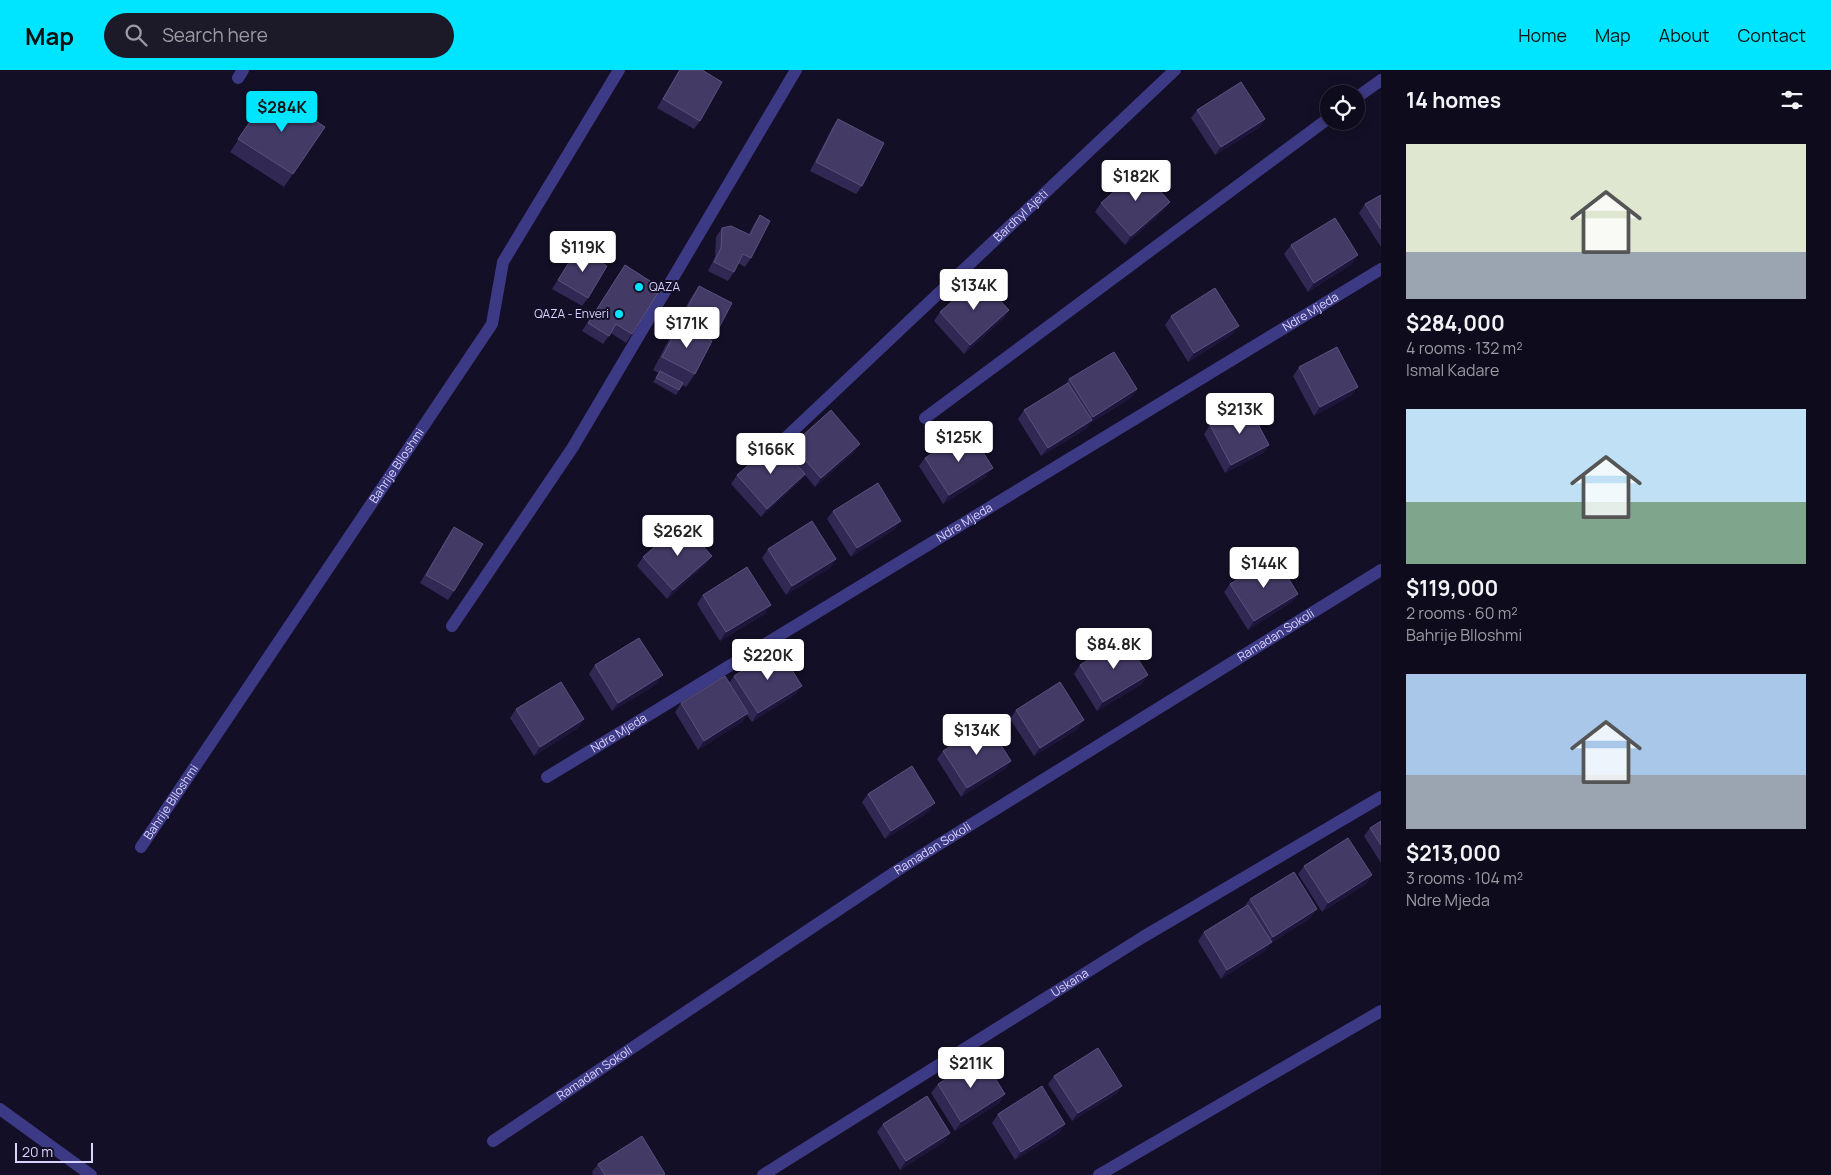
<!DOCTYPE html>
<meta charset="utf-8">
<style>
body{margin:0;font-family:Manrope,sans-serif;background:#1c1929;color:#f1f3f6;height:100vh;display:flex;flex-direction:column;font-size:19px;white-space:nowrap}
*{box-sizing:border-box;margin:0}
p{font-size:16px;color:#9b9ba3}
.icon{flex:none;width:28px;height:28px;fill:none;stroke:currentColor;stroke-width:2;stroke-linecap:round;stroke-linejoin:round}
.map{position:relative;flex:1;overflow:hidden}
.panel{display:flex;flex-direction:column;background:#0e0b1c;width:450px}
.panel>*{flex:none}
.buttons{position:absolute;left:1320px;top:15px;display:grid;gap:10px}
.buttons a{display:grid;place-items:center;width:45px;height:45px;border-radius:50%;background:#0e0b1c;box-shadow:0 2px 12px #0003,0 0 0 1px #2e2b3b;font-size:25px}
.scale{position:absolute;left:15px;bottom:12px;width:78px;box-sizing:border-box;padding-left:5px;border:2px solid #d9d4ff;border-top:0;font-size:14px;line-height:18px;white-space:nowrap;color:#d9d4ff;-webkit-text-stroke:4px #130f26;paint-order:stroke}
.price{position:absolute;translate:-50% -42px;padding:0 11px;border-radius:5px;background:#fff;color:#222;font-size:16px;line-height:32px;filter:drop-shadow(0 1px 2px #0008)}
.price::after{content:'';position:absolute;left:50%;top:30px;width:15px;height:11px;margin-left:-8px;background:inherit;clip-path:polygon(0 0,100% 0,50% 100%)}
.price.current{background:#00e5ff;color:#111}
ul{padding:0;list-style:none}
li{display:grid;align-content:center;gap:10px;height:265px;padding:0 25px}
li span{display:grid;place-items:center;height:155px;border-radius:0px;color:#555}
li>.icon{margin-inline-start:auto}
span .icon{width:90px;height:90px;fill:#fffc;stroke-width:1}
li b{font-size:21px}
h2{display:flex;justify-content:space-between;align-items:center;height:60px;padding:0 25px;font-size:21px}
header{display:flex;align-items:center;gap:30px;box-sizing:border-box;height:70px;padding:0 25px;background:#00e5ff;color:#111}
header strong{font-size:24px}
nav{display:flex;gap:28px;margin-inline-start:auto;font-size:18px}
.search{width:350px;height:45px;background:#1c1929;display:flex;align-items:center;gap:12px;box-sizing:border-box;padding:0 18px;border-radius:28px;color:#9b9ba3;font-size:19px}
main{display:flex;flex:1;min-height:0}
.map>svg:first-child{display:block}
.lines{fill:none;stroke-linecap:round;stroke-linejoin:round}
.street{stroke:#3d3a85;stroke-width:12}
.wall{fill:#312854}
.shaded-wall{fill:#1d163a}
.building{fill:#433a66;stroke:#5a527e}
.poi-dot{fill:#00e5ff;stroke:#130f26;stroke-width:2}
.labels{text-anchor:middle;stroke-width:4;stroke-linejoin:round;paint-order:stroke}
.street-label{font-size:12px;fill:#d9d4ff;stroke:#130f26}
.poi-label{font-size:12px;fill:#d9d4ff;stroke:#130f26;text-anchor:start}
</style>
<header>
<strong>Map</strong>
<div class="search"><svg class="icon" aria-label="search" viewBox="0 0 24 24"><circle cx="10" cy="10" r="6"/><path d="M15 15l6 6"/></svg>Search here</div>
<nav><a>Home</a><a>Map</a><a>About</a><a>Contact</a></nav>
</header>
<main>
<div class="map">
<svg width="1381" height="1105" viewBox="0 0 1381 1105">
<rect width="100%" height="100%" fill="#130f26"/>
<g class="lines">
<g class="street">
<path d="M238,8L243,0"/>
<path d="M1356,28L1381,10"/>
<path d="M925,348L1329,48"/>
<path id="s1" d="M778,375L1175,0"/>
<path d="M452,556L573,377L796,0"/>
<path id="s2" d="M547,707L1381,199"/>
<path id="s3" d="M141,777L492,254L503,192L619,0"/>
<path d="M0,1039L91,1105"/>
<path id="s4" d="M493,1071L901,798L1381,500"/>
<path id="s5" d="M763,1105L1143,867L1381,727"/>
<path d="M1099,1105L1381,941"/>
</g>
</g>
<path class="wall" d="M679,0H702L700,51L694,59L657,38Z
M271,21L325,57L284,117L230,82Z
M1197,40L1265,49L1259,58L1215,85L1191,48Z
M838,49L862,116L856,124L810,101L832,58Z
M1381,125V177L1359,143L1365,134Z
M1101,133L1164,140L1125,175L1095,142Z
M760,145L751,188L745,197L738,193L734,202L728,211L708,201L715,187L716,167L722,158L749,164L754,154Z
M1291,175L1352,194L1308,222L1284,184Z
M578,178L588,228L582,236L552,219Z
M625,195L632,264L626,273L611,263L603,274L582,261Z
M699,216L713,269L695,304L686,317L682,315L676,325L653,312L659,303L653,300L690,229Z
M1009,240L1003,249L964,284L934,251L940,242Z
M1171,246L1233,264L1188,292L1165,255Z
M1299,297L1352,325L1314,346L1293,306Z
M1069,309L1137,319L1131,328L1089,354L1086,359L1041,386L1018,349L1024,340L1066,314Z
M1210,355L1269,375L1263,383L1225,403L1204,364Z
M792,375L854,382L815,417L805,405L799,412L761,447L731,414L737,405L787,383Z
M925,388L987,406L943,434L919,396Z
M833,441L895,459L851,487L827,449Z
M454,457V521L448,530L420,513L448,466Z
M768,479L836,489L830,498L786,525L762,488Z
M712,486L706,494L667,529L637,496L643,487Z
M1230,514L1298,524L1292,532L1248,560L1224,522Z
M703,525L765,544L720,571L697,534Z
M595,595L657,614L612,641L589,604Z
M1080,595L1142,614L1097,641L1074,604Z
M734,606L796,624L752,652L747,645L742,652L698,680L675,642L681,633L729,613Z
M516,639L584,649L578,658L534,686L510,648Z
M1016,640L1078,659L1034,686L1010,649Z
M943,681L1011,691L1005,699L961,727L937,689Z
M868,724L929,742L885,769L862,732Z
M1381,751V793L1364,766L1370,758Z
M1304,796L1372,805L1366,814L1322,842L1298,804Z
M1250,829L1311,848L1271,873L1265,881L1221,909L1198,871L1204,862L1244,837Z
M1054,1006L1122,1016L1116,1024L1072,1051L1048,1014Z
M938,1014L1005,1024L999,1033L955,1061L931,1023Z
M998,1044L1065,1054L1059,1063L1015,1090L992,1053Z
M883,1054L950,1063L944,1072L900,1100L877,1062Z
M598,1094L665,1104V1105H593L592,1102Z"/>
<path class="shaded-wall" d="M1265,49L1259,58L1215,85L1221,77Z
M1170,132L1164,140L1125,175L1131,166Z
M1358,185L1352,194L1308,222L1314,213Z
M1009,240L1003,249L964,284L970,275Z
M1239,256L1233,264L1188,292L1194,283Z
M1358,317L1352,325L1314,346L1320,337Z
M1137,319L1131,328L1089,354L1086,359L1041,386L1048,378L1089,352L1093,347Z
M860,374L854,382L815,417L821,408Z
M1269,375L1263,383L1225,403L1231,395Z
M993,398L987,406L943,434L949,425Z
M805,404L799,412L761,447L767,439Z
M901,451L895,459L851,487L857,478Z
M712,486L706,494L667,529L673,520Z
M836,489L830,498L786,525L792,516Z
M1298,524L1292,532L1248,560L1254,551Z
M771,535L765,544L720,571L726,562Z
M663,605L657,614L612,641L618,633Z
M1148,605L1142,614L1097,641L1103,632Z
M802,616L796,624L752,652L758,643Z
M748,643L742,652L698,680L704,671Z
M584,649L578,658L534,686L540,677Z
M1084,650L1078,659L1034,686L1040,678Z
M1011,691L1005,699L961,727L967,718Z
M935,733L929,742L885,769L891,761Z
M1372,805L1366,814L1322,842L1328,833Z
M1317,839L1311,848L1271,873L1265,881L1221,909L1227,900L1267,875L1273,867Z
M1122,1016L1116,1024L1072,1051L1078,1043Z
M1005,1024L999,1033L955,1061L961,1052Z
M1065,1054L1059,1063L1015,1090L1021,1082Z
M950,1063L944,1072L900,1100L906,1091Z"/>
<path class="building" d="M680,0H702L722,12L700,51L663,29Z
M1241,12L1265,49L1221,77L1197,40Z
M271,21L325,57L293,104L238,69Z
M838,49L884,73L862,116L816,92Z
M1140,99L1170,132L1131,166L1101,133Z
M1381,125V159L1365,134Z
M760,145L770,151L751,188L743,184L734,202L714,192L721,178L722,158L731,156L750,165Z
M1335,148L1358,185L1314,213L1291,175Z
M578,178L607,196L588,228L558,210Z
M625,195L661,218L632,264L616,254L609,266L588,253Z
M979,208L1009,240L970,275L940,242Z
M699,216L732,233L713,269L680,252Z
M1215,218L1239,256L1194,283L1171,246Z
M680,254L712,271L695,304L662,287Z
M1337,277L1358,317L1320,337L1299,297Z
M1114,282L1137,319L1093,347L1069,309Z
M660,301L683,313L679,320L656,308Z
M1068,313L1092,350L1048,378L1024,340Z
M1248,335L1269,375L1231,395L1210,355Z
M831,340L860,374L821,408L792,375Z
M969,360L993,398L949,425L925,388Z
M776,371L805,404L767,439L737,405Z
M878,413L901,451L857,478L833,441Z
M812,451L836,489L792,516L768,479Z
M682,453L712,486L673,520L643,487Z
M454,457L483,474L454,521L426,505Z
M1275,486L1298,524L1254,551L1230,514Z
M747,497L771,535L726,562L703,525Z
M1124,567L1148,605L1103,632L1080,595Z
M639,568L663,605L618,633L595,595Z
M778,578L802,616L758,643L734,606Z
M725,606L748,643L704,671L681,633Z
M561,612L584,649L540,677L516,639Z
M1060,612L1084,650L1040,678L1016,640Z
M987,653L1011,691L967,718L943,681Z
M912,696L935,733L891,761L868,724Z
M1381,751V775L1370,758Z
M1348,768L1372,805L1328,833L1304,796Z
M1294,802L1317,839L1273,867L1250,829Z
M1248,835L1272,872L1227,900L1204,862Z
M1098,978L1122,1016L1078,1043L1054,1006Z
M982,987L1005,1024L961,1052L938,1014Z
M1042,1016L1065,1054L1021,1082L998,1044Z
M927,1026L950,1063L906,1091L883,1054Z
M642,1066L665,1104L663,1105H605L598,1094Z"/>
<g class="poi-dot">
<circle cx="639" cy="217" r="5"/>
<circle cx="619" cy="244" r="5"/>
</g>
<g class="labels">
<g class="street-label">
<text dy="4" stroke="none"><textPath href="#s1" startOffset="334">Bardhyl Ajeti</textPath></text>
<text dy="4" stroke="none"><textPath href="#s2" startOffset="894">Ndre Mjeda</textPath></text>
<text dy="4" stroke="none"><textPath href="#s3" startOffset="459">Bahrije Blloshmi</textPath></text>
<text dy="4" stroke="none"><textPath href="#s2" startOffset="489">Ndre Mjeda</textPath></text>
<text dy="4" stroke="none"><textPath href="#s4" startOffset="932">Ramadan Sokoli</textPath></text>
<text dy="4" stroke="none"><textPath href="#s2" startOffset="84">Ndre Mjeda</textPath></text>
<text dy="4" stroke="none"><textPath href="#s3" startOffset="54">Bahrije Blloshmi</textPath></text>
<text dy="4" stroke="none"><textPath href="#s4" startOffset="528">Ramadan Sokoli</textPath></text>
<text dy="4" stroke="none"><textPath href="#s5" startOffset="362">Uskana</textPath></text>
<text dy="4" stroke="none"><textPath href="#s4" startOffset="122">Ramadan Sokoli</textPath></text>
</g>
<g class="poi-label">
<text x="649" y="221">QAZA</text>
<text x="609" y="248" text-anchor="end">QAZA - Enveri</text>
</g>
</g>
</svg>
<div class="buttons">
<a><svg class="icon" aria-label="locate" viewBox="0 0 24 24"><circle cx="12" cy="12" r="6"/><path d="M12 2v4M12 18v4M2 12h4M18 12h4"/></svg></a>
</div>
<div class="scale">20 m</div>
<b class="price current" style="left:282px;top:63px">$284K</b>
<b class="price" style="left:1136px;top:132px">$182K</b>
<b class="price" style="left:583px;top:203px">$119K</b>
<b class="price" style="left:974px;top:241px">$134K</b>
<b class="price" style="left:687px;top:279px">$171K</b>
<b class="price" style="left:1240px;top:365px">$213K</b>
<b class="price" style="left:959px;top:393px">$125K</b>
<b class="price" style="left:771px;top:405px">$166K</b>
<b class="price" style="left:678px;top:487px">$262K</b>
<b class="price" style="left:1264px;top:519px">$144K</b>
<b class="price" style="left:1114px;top:600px">$84.8K</b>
<b class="price" style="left:768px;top:611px">$220K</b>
<b class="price" style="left:977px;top:686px">$134K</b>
<b class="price" style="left:971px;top:1019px">$211K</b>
</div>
<section class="panel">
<h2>14 homes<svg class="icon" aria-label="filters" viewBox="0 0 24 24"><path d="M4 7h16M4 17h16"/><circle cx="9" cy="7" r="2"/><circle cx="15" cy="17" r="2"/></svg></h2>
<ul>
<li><span style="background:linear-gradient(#dfe7d0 70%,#9aa5b1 0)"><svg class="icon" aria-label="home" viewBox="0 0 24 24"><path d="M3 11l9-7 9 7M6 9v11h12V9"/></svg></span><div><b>$284,000</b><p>4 rooms · 132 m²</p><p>Ismal Kadare</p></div></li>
<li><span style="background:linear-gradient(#bfe0f5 60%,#7fa58c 0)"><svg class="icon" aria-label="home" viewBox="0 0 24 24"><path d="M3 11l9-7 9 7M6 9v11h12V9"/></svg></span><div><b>$119,000</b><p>2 rooms · 60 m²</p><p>Bahrije Blloshmi</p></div></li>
<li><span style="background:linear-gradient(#a9c7e8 65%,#9aa5b1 0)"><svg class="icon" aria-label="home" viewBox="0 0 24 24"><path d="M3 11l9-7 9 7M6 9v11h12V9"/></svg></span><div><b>$213,000</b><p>3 rooms · 104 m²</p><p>Ndre Mjeda</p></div></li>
</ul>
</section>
</main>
